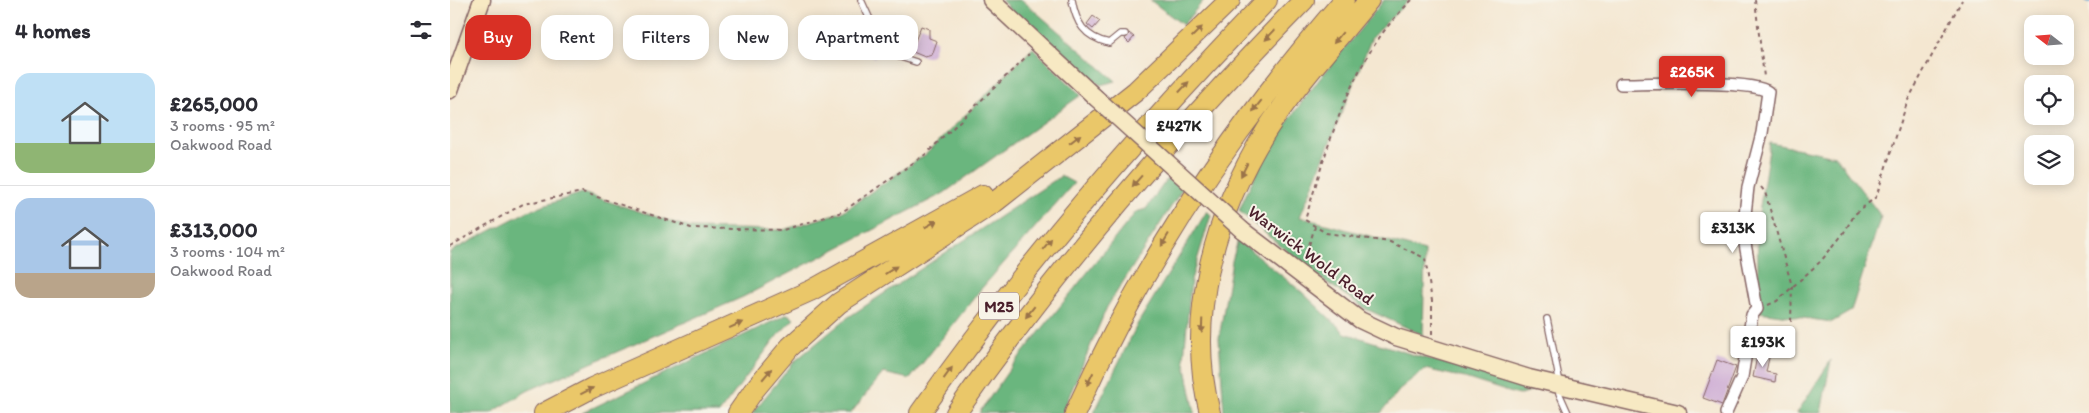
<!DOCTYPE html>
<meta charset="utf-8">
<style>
body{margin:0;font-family:Itim,sans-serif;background:#f2f2f3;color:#2b2b33;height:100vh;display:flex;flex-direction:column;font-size:19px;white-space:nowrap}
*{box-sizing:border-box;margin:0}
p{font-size:16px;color:#7c7c81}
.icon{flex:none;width:28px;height:28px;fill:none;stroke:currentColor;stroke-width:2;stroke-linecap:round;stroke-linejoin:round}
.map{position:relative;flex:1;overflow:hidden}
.drawer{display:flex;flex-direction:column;background:#fff;width:450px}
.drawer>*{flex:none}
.guide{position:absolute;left:15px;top:15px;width:475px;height:45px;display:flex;gap:10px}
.needle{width:32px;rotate:287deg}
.tools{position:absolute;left:1574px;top:15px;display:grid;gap:10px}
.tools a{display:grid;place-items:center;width:50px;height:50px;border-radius:10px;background:#fff;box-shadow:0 2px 12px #0003;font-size:25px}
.price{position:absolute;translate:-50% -42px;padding:0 11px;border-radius:5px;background:#fff;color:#222;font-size:16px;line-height:32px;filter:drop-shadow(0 1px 2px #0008)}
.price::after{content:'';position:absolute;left:50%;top:30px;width:15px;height:11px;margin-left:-8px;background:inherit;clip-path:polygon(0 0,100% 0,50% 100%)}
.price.selected{background:#d93025;color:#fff}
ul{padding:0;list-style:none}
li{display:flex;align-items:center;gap:15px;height:125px;padding:0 15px}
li+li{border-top:1px solid #e1e1e2}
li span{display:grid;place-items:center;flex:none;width:140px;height:100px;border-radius:15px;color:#555}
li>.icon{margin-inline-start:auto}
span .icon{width:60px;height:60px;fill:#fffc;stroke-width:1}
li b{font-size:21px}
h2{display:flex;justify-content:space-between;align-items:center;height:60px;padding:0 15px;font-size:21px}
.pill{padding:0 18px;border-radius:15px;background:#fff;box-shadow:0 2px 12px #0003;font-size:18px;line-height:45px}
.pill.selected{background:#d93025;color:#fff}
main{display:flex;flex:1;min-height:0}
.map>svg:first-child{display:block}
.forest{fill:#6ab67e;stroke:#5a6a54}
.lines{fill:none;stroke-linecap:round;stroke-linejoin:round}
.stream{stroke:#5fa4d4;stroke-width:4}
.building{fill:#cfafd5}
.lane-casing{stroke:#866565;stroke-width:8}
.street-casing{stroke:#866565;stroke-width:14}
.secondary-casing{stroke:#866565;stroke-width:19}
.highway-casing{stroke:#866565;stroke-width:22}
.path{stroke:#866565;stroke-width:2;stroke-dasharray:4 4;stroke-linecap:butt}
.lane{stroke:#fff;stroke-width:5.5}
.street{stroke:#fff;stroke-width:11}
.secondary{stroke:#f7e9c3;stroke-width:16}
.highway{stroke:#eac769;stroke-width:20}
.secondary-bridge-casing{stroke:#866565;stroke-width:19;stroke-linecap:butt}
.secondary-bridge{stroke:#f7e9c3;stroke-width:16}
.oneway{fill:#9a734a}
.labels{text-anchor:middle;stroke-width:4;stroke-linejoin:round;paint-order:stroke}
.shield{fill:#f7f3e8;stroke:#7e5f64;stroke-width:1}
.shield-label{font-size:16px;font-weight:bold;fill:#4a1f2b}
.street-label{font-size:18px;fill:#4a1f2b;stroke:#f7f3e8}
</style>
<main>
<section class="drawer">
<h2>4 homes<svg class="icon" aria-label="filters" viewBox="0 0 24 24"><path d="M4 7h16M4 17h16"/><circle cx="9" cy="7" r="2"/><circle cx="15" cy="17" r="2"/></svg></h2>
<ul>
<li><span style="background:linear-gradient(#bfe0f5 70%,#8fb573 0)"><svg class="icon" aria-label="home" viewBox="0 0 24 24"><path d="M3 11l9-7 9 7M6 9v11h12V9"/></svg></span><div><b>£265,000</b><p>3 rooms · 95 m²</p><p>Oakwood Road</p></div></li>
<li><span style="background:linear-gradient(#a9c7e8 75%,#b9a48a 0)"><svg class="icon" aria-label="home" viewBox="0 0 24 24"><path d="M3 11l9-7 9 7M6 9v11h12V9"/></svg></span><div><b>£313,000</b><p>3 rooms · 104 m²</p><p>Oakwood Road</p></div></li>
</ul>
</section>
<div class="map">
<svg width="1639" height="413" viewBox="0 0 1639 413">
<rect width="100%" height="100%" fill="#f7f3e8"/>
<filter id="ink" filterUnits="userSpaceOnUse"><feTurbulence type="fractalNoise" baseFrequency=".02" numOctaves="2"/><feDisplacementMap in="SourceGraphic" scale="10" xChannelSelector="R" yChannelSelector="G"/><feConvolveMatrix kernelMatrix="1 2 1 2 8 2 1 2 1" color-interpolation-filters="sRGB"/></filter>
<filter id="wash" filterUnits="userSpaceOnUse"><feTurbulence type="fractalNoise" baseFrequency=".0096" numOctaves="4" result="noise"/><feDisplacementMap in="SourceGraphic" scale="20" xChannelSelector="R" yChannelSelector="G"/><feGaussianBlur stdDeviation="1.12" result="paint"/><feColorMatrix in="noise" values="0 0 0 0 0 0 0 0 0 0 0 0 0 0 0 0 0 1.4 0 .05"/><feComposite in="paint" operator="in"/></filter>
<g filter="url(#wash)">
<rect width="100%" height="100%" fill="#f4e7d1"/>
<path class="forest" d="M551,0H572L666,81L650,85L567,16Z
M700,0H754L733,25Z
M934,0H959L922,37L850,217L975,251L973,335L916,309L860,271L789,211C820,131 881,66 934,0Z
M583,48L631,95L494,193L293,297L77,391L41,413H0V252L78,211L132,193L241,228L333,230L392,212L476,154Z
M1320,143L1385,156L1431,216L1401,311L1382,322L1309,312L1307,225Z
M611,176L624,183L531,289L460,379L433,373L401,413H302L345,361L397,318Z
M717,179L733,188L657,307L612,413H529L559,370L686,212L696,209Z
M757,211L761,215L741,280L734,358L745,413H644L688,323Z
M788,240L853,293L895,333L967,356L1091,388L1068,395L1015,378L975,369L952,387L931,413H774L769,338L782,261Z
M338,314L344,319L327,336L269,413H132Z
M1381,360L1371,413H1347Z"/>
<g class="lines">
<path class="stream" d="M1637,0L1639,1"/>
</g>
<g id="blocks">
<path class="building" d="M643,16L650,21L643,29L637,24Z
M471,26L479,29V38L487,41L482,55L475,57L434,40L439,28L465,41Z
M679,33L684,37L679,43L675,39Z
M413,41L428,52L424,58L409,47Z
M1308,351L1320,353L1316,372L1326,374L1325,382L1303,377Z
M1267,360L1286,367L1272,405L1253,398Z"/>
</g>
</g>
<g filter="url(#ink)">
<use href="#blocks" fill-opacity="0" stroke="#866565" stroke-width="1"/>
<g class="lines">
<defs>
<path id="lane" d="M411,0L435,52L466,62
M622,0C626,23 634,37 659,43L670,34H675
M1097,319L1110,383L1109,393L1118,413"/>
<path id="street" d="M1171,84C1197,84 1302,79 1318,92L1312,133L1298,187L1293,233L1307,309L1302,315L1292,377L1276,413"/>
<path id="secondary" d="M541,0L645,97
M0,90L32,0
M792,230L910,320L946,337L1079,378L1228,413"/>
<path id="highway" d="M94,413L142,388L362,290L533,195
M288,413L304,390L340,347L389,303L545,202L686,91L780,0
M470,413C574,265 691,130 817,0
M506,413C609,265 728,129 854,0
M625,413C693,261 785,125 894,0
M760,413C735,317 765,213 816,131C844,87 886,41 919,0"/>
</defs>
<use href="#lane" class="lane-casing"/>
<use href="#street" class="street-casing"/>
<use href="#secondary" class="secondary-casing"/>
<use href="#highway" class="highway-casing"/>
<path class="path" d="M962,0C901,56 879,143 855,220L876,233L940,242L975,258L982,301V334
M1305,0L1314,77
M1311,187L1315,192L1342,286L1341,322
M0,246L73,204L132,192L241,228L333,230L392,212L476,154L579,54
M854,260L865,227
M1318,305L1327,301L1371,261L1393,234L1405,214L1426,197L1458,100L1512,0"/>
<use href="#lane" class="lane"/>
<use href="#street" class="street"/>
<use href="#secondary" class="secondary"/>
<use href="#highway" class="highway"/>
<defs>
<path id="secondary-bridge" d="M645,97L792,230"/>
</defs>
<use href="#secondary-bridge" class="secondary-bridge-casing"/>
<use href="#secondary-bridge" class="secondary-bridge"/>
</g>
<defs><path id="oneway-solid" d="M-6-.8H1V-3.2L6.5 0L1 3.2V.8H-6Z" transform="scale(1.25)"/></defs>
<g class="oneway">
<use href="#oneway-solid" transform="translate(747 32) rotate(-44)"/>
<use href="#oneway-solid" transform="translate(820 35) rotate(133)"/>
<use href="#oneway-solid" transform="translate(888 38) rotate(129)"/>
<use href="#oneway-solid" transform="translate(734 87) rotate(-47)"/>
<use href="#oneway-solid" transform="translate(807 106) rotate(128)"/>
<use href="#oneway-solid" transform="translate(625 139) rotate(-38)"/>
<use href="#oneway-solid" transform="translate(794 170) rotate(117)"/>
<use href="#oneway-solid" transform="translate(687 181) rotate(131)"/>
<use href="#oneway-solid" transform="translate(481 224) rotate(-29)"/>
<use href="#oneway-solid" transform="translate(715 240) rotate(121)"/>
<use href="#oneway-solid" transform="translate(597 244) rotate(-51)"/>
<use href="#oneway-solid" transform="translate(441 270) rotate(-33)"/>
<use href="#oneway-solid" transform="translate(580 312) rotate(128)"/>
<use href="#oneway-solid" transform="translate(286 325) rotate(-24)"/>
<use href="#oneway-solid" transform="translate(752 326) rotate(92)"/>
<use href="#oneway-solid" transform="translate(498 373) rotate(-54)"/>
<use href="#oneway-solid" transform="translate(317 374) rotate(-50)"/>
<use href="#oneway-solid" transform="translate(640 379) rotate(116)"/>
<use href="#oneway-solid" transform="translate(137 391) rotate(-27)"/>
</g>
</g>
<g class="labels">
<rect class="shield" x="529" y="292.5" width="40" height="27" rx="4"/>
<g class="shield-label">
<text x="549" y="312">M25</text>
</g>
<g class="street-label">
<text transform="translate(861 255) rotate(37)" y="6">Warwick Wold Road</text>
</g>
</g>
</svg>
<div class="tools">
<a><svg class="needle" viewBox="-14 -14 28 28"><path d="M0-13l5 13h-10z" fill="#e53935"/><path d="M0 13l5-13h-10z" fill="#7c7c81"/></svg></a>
<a><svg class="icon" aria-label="locate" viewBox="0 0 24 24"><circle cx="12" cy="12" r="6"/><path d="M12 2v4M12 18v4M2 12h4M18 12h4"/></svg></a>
<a><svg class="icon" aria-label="layers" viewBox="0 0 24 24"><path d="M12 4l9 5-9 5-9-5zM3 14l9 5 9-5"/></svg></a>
</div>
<b class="price selected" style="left:1242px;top:98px">£265K</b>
<b class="price" style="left:729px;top:152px">£427K</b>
<b class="price" style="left:1283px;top:254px">£313K</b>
<b class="price" style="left:1313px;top:368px">£193K</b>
<div class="guide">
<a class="pill selected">Buy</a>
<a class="pill">Rent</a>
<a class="pill">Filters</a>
<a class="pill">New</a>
<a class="pill">Apartment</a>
</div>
</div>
</main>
